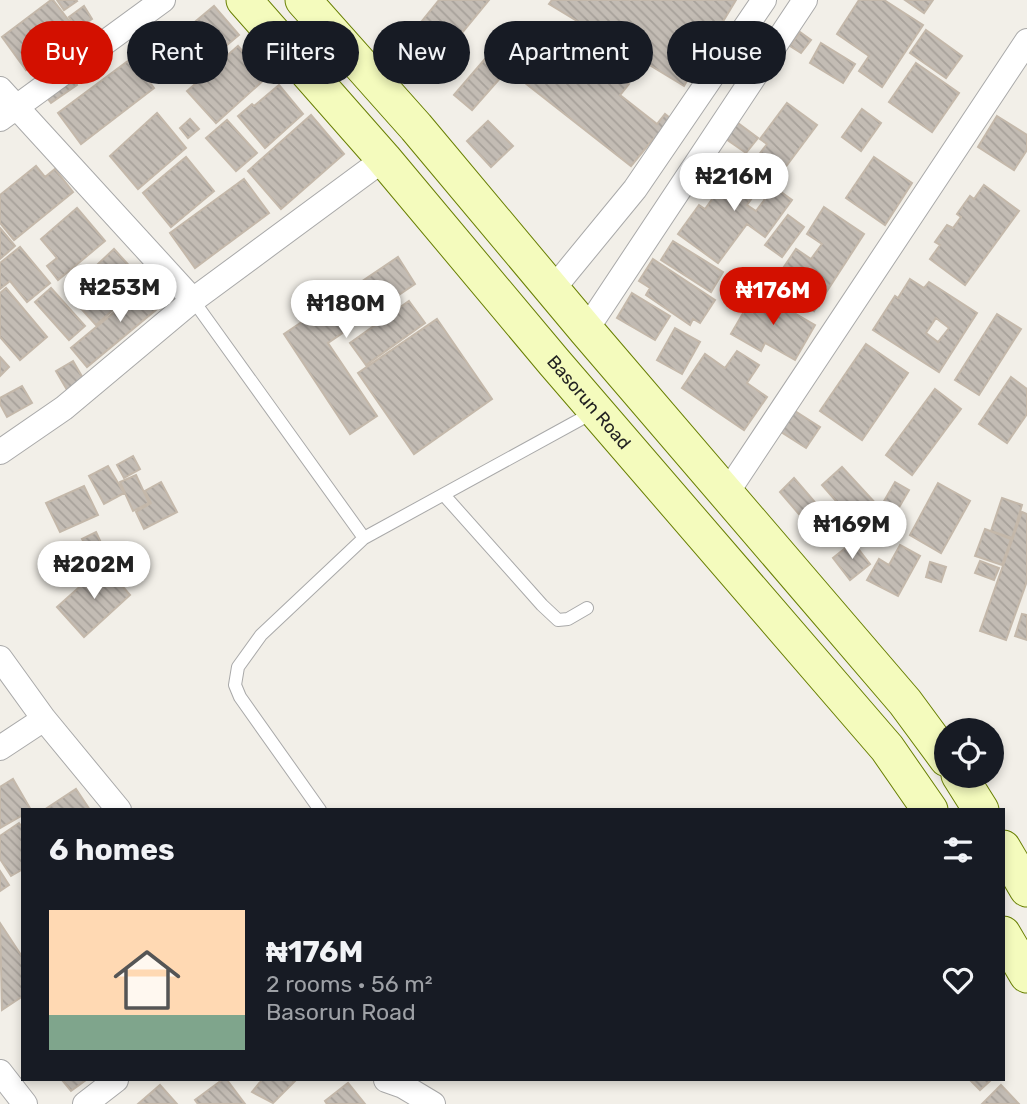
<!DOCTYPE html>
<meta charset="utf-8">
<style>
body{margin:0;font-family:Rubik,sans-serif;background:#242831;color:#f1f3f6;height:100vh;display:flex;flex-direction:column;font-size:26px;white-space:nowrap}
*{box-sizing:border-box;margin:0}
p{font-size:23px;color:#9ea1a6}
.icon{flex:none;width:38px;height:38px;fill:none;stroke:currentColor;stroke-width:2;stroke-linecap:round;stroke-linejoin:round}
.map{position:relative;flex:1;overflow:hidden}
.details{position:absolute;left:21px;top:808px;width:984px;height:273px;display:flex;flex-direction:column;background:#171b24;border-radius:0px;box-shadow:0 4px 10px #0003}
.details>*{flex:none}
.banner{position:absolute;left:21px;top:21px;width:985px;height:63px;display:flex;gap:14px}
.tools{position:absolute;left:934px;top:718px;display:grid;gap:14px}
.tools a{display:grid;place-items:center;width:70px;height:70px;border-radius:50%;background:#171b24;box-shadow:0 4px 10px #0003;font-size:35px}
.price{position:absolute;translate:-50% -60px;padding:0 16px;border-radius:24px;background:#fff;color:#222;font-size:23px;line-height:46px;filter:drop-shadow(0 2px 4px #0008)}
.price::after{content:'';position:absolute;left:50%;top:42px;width:21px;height:16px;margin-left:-10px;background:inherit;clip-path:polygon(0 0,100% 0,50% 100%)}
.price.current{background:#d31000;color:#fff}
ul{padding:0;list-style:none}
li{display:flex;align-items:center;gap:21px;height:175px;padding:0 28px}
li span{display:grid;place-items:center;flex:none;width:196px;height:140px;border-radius:0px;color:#555}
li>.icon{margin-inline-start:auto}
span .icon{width:84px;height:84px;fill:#fffc;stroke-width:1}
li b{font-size:30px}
h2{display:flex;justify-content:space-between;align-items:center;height:84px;padding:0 28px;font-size:30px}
.pill{padding:0 24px;border-radius:32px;background:#171b24;box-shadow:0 4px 10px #0003;font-size:24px;line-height:63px}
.pill.current{background:#d31000;color:#fff}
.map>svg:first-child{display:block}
.building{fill:url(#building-back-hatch);stroke:#c4b8aa;stroke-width:2;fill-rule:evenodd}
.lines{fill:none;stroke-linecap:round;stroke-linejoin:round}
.service-casing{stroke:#a9a9a9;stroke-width:14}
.minor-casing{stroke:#a9a9a9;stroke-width:26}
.secondary-casing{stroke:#687f02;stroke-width:37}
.service{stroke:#fff;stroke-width:12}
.minor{stroke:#fff;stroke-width:24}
.secondary{stroke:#f4fbbd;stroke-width:35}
.labels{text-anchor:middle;stroke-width:7;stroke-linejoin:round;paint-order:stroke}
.street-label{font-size:18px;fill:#222;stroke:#fff}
</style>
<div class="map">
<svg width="1027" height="1104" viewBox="0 0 1027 1104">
<defs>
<pattern id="building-back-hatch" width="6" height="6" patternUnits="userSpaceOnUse" patternTransform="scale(1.75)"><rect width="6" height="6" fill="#c3bcb4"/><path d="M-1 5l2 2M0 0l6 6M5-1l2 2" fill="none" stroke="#a7a19a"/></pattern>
</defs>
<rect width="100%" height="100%" fill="#f2efe8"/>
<path class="building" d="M51,0H53L77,31L26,70L2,37Z
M57,0H76L77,1L64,10Z
M439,0H489L443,56L413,32Z
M552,0H736L684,86L549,4Z
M859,0H884L923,25L882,87L859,71L869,56L837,34Z
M905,0H933L924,13Z
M84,6L92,19L77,29L69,17Z
M214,6L239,35L189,77L165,47Z
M540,29L609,83L616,74L629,84L620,95L657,124L665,114L676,123L661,143L654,138L631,166L515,75L540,43L533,38Z
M926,30L962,56L946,78L910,53Z
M800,32L811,40L801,53L790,46Z
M821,43L855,64L843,83L810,63Z
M238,46L266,78L216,123L187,91Z
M491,52L509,68L472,110L454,95Z
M132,58L154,88L81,144L58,113Z
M916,63L959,93L932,132L889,102Z
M71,75L77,85L51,103L44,94Z
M279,85L303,114L265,148L238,116L252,104L254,106Z
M787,103L817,125L781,173L758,156L767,144L760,139Z
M862,109L881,123L861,151L842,137Z
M157,113L186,148L138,189L110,156Z
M311,115L344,154L281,209L248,171Z
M997,116L1027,135V150L1014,170L978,147Z
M190,119L199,129L188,138L180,128Z
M227,120L257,153L236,171L206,138Z
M488,121L513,146L491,167L467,141Z
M738,123L758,138L746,153L726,139Z
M186,157L214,191L171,227L143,193Z
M874,157L912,183L885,225L846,198Z
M741,159L767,177L747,205L756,211L774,187L792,200L765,237L747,224L718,263L678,234L699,205L705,209Z
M36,166L45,177L55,169L73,192L14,240L0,223V195Z
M244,179L269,213L195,268L170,233Z
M984,185L1019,211L965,285L930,259L940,245L935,242L947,225L953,228L961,217L957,214L970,196L974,199Z
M824,207L864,234L814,311L773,283L796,249L811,259L822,244L807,234Z
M77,208L105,241L58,280L47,266L57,258L41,239Z
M788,215L804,227L782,257L765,245Z
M0,228L15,246L0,259Z
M673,241L723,272L711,292L661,260Z
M20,247L50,283L27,302L10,281L0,289V263Z
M114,249L144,282L96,325L67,293Z
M398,257L415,284L328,343L377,416L350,434L284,334Z
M653,259L715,300L700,323L693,319L690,325L646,295L650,288L639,281Z
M910,279L924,288L929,282L977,313L939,372L873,330L895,296L898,298ZM936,318L949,328L938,342L926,333Z
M153,280L169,299L87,367L71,348Z
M6,288L47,337L20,360L0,337V293Z
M51,288L85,326L69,340L35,302Z
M756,291L815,325L795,360L765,343L761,351L731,334Z
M632,293L670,316L655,340L617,318Z
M409,301L425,323L366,365L350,343Z
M997,314L1021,329L979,395L955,380Z
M437,319L492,399L414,454L358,373Z
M675,328L700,342L682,374L657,360Z
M866,344L908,373L862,440L820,411Z
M737,351L759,365L747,383L767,397L744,430L682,388L705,354L725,368Z
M0,357L9,367L0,376Z
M73,361L84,380L67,390L56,371Z
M1011,377L1027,389V414L1007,443L979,424Z
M22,386L32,403L7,417L0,404V398Z
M935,389L961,409L912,475L886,455Z
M795,411L820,427L806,448L781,432Z
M133,456L140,469L124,478L117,465Z
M108,466L124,493L104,504L89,476Z
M842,467L878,506L857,525L822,485Z
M136,475L149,503L133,511L120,482Z
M794,478L819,507L804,520L780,492Z
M161,482L177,512L144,529L136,512L151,503L145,491Z
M895,482L909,490L890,523L876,515Z
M938,483L970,501L941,553L910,535Z
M84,486L98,515L60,532L46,503Z
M1002,498L1022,505L1012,538L991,531Z
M1022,512L1027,514V581L1006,640L980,631Z
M985,529L1011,539L1002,565L975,556Z
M96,532L103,547L90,553L82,539Z
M853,542L870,564L850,580L833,558Z
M900,545L920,556L898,596L867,580L879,559L889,565Z
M980,561L999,568L994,580L975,573Z
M930,562L946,567L941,582L926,577Z
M104,565L130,595L84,637L57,607Z
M1022,614L1027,615V640L1015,636Z
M13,779L31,810H23V815L0,828V787Z
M76,789L90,810H44Z
M19,823L23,828V869L11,876L0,859V836Z
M0,871L9,885L0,891Z
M0,923L23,958V996L2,1010Z
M62,1080H86L71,1091Z
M222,1080H227L245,1104H198L195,1100Z
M260,1080H296L273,1103L252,1092L261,1081Z
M970,1080H991L980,1090Z
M348,1083L365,1104H327L325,1101Z
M160,1085L177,1104H138Z
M1001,1085L1019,1104H982Z"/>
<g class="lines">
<defs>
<path id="service" d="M193,300L364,538
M444,495L542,605L558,620L568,619L587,608
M320,810L240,697L235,685L238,667L261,635L364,538L592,413"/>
<path id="minor" d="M0,89L193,300
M0,119L163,0
M553,289L635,189L764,0
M586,330L805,0
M0,452L64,408L193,300L384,159
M726,494L1027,41
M0,658L44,719L119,810
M0,748L44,719
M0,1072L25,1104
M386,1080L403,1086L433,1104
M85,1104L116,1080"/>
<g id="secondary">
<path id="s1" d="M244,0L384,159L554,362L887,748L930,810"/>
<path d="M303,0L416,127L586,330L905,702L947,759"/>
<path d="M959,775L981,810"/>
<path d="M1003,848L1027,889"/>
<path d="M1003,934L1027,975"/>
</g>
</defs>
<use href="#service" class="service-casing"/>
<use href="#minor" class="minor-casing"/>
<use href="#secondary" class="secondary-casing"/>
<use href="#service" class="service"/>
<use href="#minor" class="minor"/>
<use href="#secondary" class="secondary"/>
</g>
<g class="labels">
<g class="street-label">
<text dy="6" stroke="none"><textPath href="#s1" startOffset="530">Basorun Road</textPath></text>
</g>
</g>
</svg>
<div class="tools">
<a><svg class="icon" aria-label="locate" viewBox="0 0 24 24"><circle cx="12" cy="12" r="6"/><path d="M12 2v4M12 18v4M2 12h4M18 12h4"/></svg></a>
</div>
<b class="price" style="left:734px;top:213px">₦216M</b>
<b class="price" style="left:120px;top:324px">₦253M</b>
<b class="price current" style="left:773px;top:327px">₦176M</b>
<b class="price" style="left:346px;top:340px">₦180M</b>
<b class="price" style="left:852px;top:561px">₦169M</b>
<b class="price" style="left:94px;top:601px">₦202M</b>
<div class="banner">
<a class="pill current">Buy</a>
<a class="pill">Rent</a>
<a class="pill">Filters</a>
<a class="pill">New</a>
<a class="pill">Apartment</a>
<a class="pill">House</a>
</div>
<section class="details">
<h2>6 homes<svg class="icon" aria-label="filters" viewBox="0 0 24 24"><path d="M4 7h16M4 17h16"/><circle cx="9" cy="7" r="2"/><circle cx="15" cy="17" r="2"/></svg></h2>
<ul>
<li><span style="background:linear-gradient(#ffd9b3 75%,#7fa58c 0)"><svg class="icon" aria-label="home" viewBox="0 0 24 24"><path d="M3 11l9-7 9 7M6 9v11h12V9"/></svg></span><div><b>₦176M</b><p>2 rooms · 56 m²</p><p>Basorun Road</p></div><svg class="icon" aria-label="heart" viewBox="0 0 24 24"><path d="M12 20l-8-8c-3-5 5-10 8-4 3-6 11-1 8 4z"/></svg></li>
</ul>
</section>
</div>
